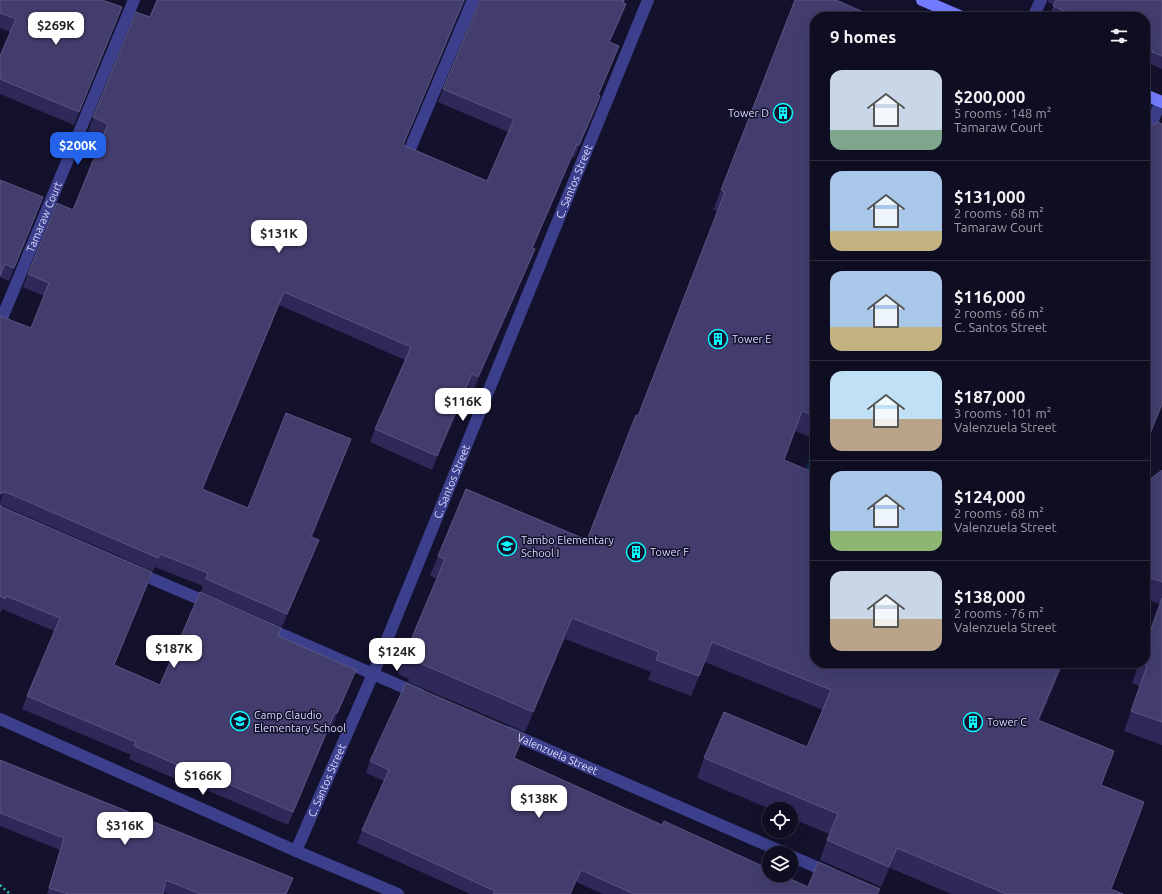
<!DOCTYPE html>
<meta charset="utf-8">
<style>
body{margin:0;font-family:Ubuntu,sans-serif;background:#17162a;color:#f1f3f6;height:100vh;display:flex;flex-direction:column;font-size:15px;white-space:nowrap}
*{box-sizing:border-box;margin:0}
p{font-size:13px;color:#9b9ca5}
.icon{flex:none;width:22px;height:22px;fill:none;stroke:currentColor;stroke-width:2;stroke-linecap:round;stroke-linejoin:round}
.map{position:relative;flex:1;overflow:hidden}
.sheet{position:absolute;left:810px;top:12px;width:340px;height:656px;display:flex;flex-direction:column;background:#0e0d21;border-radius:16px;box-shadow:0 4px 16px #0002,0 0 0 1px #2e2d3f}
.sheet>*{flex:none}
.controls{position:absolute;left:762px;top:802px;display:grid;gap:8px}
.controls a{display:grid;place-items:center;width:36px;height:36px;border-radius:50%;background:#0e0d21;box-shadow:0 4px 16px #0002,0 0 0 1px #2e2d3f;font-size:20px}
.price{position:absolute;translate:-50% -34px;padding:0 9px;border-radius:8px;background:#fff;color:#222;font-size:13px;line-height:26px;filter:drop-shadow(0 1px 2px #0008)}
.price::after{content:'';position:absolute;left:50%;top:24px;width:12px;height:9px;margin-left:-6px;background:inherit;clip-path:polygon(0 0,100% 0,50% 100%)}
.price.active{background:#2563eb;color:#fff}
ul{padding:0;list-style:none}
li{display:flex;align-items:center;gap:12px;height:100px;padding:0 20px}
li+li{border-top:1px solid #2e2d3f}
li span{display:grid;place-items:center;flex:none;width:112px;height:80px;border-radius:12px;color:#555}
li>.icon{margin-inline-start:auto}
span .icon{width:48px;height:48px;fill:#fffc;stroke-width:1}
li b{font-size:17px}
h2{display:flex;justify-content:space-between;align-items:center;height:48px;padding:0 20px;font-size:17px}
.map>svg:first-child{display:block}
.water{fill:#0c2b50}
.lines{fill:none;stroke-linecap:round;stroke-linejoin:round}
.path{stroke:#2dc2ab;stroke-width:2.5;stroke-dasharray:2 3;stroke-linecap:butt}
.lane{stroke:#3b3f8c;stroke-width:12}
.street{stroke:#3b3f8c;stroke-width:12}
.secondary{stroke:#737cff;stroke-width:12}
.wall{fill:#2f295a}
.shaded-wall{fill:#1c1840}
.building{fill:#423d6c;stroke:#5a5683}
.labels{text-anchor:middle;stroke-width:3;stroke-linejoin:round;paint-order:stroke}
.poi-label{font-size:11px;fill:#dddcff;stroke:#13112c;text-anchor:start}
.street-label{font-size:11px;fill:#dddcff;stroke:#13112c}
</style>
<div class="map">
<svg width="1162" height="894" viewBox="0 0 1162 894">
<rect width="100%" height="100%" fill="#13112c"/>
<path class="water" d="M814,445H815V477L804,472Z"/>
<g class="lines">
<path class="path" d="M0,885L10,894"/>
<path class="lane" d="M1145,138L1161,102
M410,149L473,0"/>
<g class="street">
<path d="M1033,17L1041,0"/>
<path id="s1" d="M0,323L134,0"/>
<path d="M136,572L211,604"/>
<path d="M265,627L419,694"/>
<path d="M0,719L296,851L398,894"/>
<path id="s2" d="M507,732L785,853"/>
<path id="s3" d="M296,851L373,674L648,0"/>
<path d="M791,856L830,873"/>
</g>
<path class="secondary" d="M922,0L962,17
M1145,95L1162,102"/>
</g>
<path class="wall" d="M0,0L117,20L74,125L0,94V56L10,32L0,28Z
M157,0H465L403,146L487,181L508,132L438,102L443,89L480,0H625L624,4H626L621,18L610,42L619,46L614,59L599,95L600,96L591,120L574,158L572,157L533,248L535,249L530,262L474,390L468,387L432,470L370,442L375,429L405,360L279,305L203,489L248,508L346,452L312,537L319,540L314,553L282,627L201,592L203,586L155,567L153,571L3,506H1L152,572L148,585L114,665L160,685L278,636L351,683L332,727L330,726L288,825L179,778L178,780L129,759L131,755L22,709L27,696L54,631L2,609L1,612H0V316L31,328L44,296L23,287L28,274L73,210L103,137L88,131L93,117L150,17Z
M1048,0H1162V69L1148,63L1149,61L1145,59V17H1049L1054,5L1048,2Z
M815,17V439L795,431L784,460L1064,663L1039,721L1114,751L1101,785L1137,822L1111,889L1123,894H951L890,868L881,887L820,860L829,834L791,818V809H770L697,778L704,758L807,747L823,710L705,662L691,696L648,680L651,672L565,639L525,732L408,682L409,679L398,674L405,654L437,579L430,576L438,556L587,540L638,416L718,211L713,210L721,190Z
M0,180L43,197L38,211L9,281L0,277Z
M1162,470V745L1124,731L1140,686L1132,683L1139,663H1145L1160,604L1145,599V483Z
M524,734L514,758L662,825L808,887L880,889L878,894H603L576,882L571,894H470L357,843L362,830L384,781L366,773L370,761Z
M0,760L287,894H168L163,892V894H47L60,850L0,826Z"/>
<path class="shaded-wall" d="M464,0H465L398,159L403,145Z
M626,4L621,18L604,55L609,42Z
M122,7L117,20L74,125L79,112Z
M619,46L614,59L594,108L598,95Z
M600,96L591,120L574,158L579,145Z
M577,144L572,157L527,261L532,248Z
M43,197L38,211L9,281L14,268Z
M535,249L530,262L474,390L478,377Z
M284,292L279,305L197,502L202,489Z
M472,374L468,387L432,470L437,456Z
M1162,404V406L1145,448V446Z
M351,439L346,452L307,550L311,537Z
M4,492L0,504V494Z
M319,540L314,553L282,627L287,614Z
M152,572L148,585L109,678L114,665Z
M572,618L565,639L525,732L533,712Z
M712,642L705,662L691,696L699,676Z
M1062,663H1064L1030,740L1038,720Z
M356,670L351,683L332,727L337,713Z
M335,712L330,726L288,825L293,812Z
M1114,751L1107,771L1093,805L1101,785Z
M1144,802L1137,822L1109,894Z
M897,848L890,868L881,887L889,867Z
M581,870L571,894H570Z"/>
<path class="building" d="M0,0H102L122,7L79,112L0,79V56L16,19L0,13Z
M157,0H464L403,145L487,181L514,119L443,89L480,0H624L623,3L626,4L609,42L619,46L598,95L600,96L596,106L579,145L577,144L532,248L535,249L478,377L472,374L437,456L375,429L411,347L284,292L202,489L248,508L286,413L351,439L311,537L319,540L287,614L206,579L208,573L160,554L158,558L8,493L4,492L0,494V316L31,328L49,283L28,274L57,203L73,210L108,124L93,117L136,12L150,17Z
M795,0H836L875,17H815V416L802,411L784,460L815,473V663H1062L1038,720L1114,751L1101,785L1144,802L1111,889L1123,894H1006L897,848L889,867L827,840L838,814L704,758L724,712L807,747L831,690L712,642L699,676L656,660L659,652L572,618L533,712L415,661L417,659L405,654L445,559L438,556L466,489L587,540L636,415L638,416L725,192L721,190Z
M1056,0H1162V56L1152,52L1153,50L1145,47V17H1077L1053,6Z
M1145,117L1146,122L1150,125H1153L1158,122L1162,124V404L1145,446Z
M0,180L43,197L14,268L5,264L0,276Z
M1162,470V582L1145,576V483Z
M0,505L2,507L152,572L114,665L160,685L200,592L281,628L278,636L356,670L337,713L335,712L293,812L184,765L183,767L134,746L136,742L27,696L60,618L6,596L5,599L0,596Z
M1162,598V722L1131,711L1147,666L1140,663H1145V646Z
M406,683L524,734L514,758L662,825L664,821L769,869V875H782L808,887L818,862L880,889L877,894H634L581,870L570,894H493L495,891L362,830L389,770L370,761Z
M0,760L293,878L286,894H200L166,880L163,894H68L49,888L64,838L0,813Z"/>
<defs>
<symbol id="building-ring" viewBox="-11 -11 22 22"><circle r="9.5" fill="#13112c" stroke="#08fdff" stroke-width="1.5"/><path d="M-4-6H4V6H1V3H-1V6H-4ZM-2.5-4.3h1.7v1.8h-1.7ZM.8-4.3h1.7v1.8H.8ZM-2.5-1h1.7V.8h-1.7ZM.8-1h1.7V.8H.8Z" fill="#08fdff"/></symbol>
<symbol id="school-ring" viewBox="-11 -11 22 22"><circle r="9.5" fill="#13112c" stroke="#08fdff" stroke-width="1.5"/><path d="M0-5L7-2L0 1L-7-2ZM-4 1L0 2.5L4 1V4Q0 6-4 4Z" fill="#08fdff"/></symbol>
</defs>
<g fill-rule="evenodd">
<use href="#building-ring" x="772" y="102" width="22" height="22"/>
<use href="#building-ring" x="707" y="328" width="22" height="22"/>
<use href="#school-ring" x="496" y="535" width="22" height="22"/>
<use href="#building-ring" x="625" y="541" width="22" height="22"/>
<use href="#school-ring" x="229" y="710" width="22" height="22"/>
<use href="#building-ring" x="962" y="711" width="22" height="22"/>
</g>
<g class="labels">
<g class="poi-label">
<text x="769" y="117" text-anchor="end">Tower D</text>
<text x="732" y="343">Tower E</text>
<text x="521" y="544">Tambo Elementary<tspan x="521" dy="13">School I</tspan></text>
<text x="650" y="556">Tower F</text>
<text x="254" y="719">Camp Claudio<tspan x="254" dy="13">Elementary School</tspan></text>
<text x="987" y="726">Tower C</text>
</g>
<g class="street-label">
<text dy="4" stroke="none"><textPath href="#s3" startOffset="725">C. Santos Street</textPath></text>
<text dy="4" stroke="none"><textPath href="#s1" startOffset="115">Tamaraw Court</textPath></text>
<text dy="4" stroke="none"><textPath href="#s3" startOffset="401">C. Santos Street</textPath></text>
<text dy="4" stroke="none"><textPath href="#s2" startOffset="55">Valenzuela Street</textPath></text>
<text dy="4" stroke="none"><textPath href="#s3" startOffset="77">C. Santos Street</textPath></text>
</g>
</g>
</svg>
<div class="controls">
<a><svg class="icon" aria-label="locate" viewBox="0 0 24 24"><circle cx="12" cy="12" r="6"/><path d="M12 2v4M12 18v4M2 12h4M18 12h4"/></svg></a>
<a><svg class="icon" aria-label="layers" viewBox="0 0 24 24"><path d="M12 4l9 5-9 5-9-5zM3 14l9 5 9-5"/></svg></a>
</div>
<b class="price" style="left:56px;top:46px">$269K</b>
<b class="price active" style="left:78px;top:166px">$200K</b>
<b class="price" style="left:279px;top:254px">$131K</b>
<b class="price" style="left:463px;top:422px">$116K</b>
<b class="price" style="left:174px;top:669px">$187K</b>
<b class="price" style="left:397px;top:672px">$124K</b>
<b class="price" style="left:203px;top:796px">$166K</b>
<b class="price" style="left:539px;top:819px">$138K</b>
<b class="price" style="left:125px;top:846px">$316K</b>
<section class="sheet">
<h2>9 homes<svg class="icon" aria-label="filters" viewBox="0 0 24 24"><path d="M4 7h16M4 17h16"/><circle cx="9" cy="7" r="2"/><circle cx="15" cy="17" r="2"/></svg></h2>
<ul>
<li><span style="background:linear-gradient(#c9d6e8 75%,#7fa58c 0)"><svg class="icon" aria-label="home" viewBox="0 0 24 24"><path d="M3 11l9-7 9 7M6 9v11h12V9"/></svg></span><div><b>$200,000</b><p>5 rooms · 148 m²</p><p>Tamaraw Court</p></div></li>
<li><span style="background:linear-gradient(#a9c7e8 75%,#c2b280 0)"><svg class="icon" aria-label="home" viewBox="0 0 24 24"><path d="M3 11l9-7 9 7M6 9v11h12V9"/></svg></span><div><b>$131,000</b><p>2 rooms · 68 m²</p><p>Tamaraw Court</p></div></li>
<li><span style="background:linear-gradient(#a9c7e8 70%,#c2b280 0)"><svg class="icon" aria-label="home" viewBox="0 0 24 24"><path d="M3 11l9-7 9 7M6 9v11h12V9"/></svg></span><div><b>$116,000</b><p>2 rooms · 66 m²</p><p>C. Santos Street</p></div></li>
<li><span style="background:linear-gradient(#bfe0f5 60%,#b9a48a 0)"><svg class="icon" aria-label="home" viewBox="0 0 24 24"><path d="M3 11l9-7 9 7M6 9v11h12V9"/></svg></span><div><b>$187,000</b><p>3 rooms · 101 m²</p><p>Valenzuela Street</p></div></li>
<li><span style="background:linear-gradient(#a9c7e8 75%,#8fb573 0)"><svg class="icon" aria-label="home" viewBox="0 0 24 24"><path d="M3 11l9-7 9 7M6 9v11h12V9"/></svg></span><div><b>$124,000</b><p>2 rooms · 68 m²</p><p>Valenzuela Street</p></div></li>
<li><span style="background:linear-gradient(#c9d6e8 60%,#b9a48a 0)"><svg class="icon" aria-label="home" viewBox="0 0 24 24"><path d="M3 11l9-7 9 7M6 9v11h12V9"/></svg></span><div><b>$138,000</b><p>2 rooms · 76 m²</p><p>Valenzuela Street</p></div></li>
</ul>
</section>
</div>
